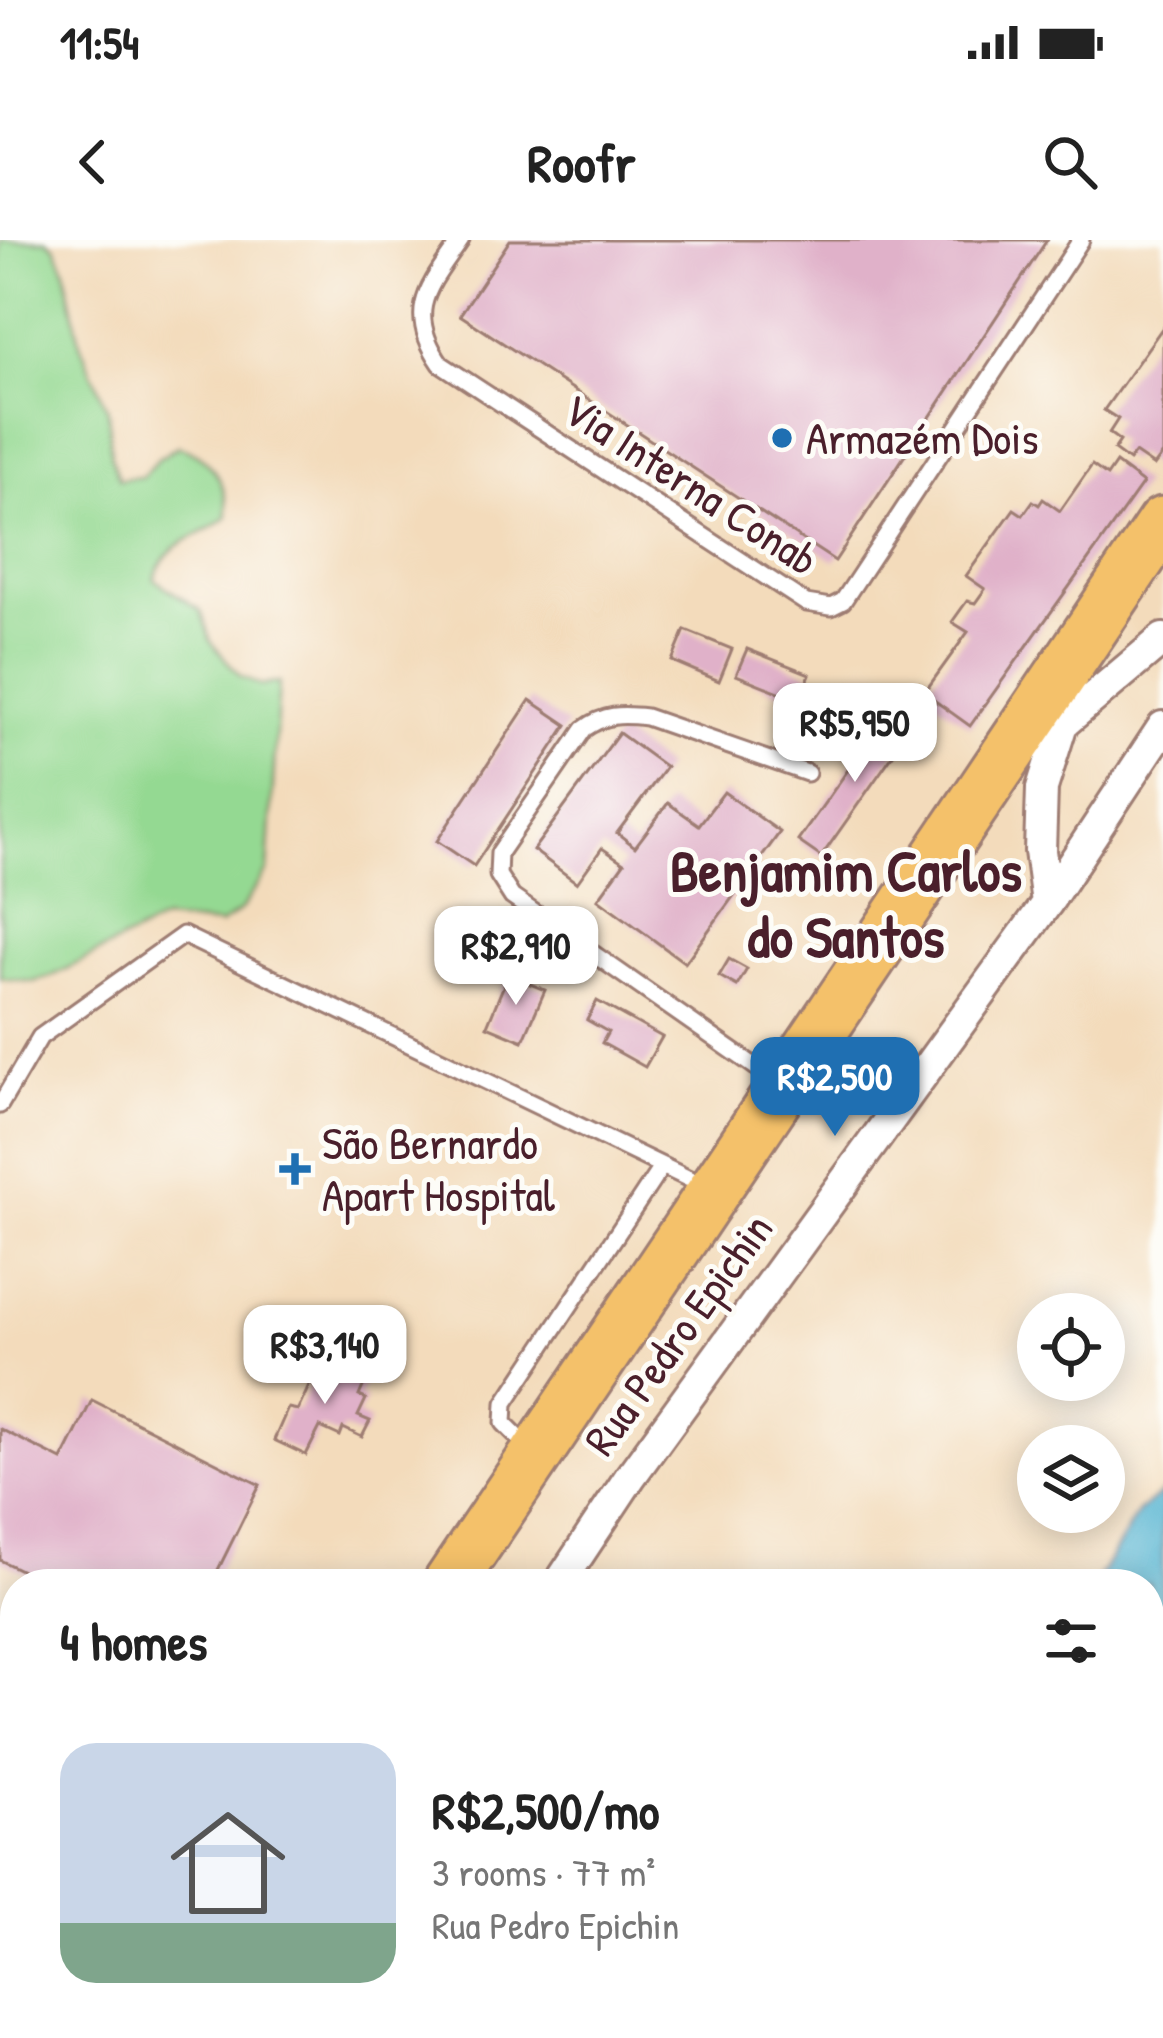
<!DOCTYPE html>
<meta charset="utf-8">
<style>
body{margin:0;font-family:"Patrick Hand",sans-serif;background:#f2f2f2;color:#222;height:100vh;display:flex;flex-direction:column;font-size:45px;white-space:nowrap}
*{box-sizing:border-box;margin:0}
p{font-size:39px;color:#767676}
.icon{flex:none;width:66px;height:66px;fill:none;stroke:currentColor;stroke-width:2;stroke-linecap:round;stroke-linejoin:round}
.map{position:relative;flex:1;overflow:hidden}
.side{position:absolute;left:0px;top:1329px;width:1164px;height:471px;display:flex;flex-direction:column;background:#fff;border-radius:48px 48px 0 0;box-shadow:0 6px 30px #0003}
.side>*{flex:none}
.controls{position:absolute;left:1017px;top:1053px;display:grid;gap:24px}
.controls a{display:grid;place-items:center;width:108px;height:108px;border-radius:50%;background:#fff;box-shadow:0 6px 30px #0003;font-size:60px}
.price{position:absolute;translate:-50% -102px;padding:0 27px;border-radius:24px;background:#fff;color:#222;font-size:39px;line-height:78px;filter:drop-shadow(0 3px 6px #0008)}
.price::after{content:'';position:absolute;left:50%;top:72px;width:36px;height:27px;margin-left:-18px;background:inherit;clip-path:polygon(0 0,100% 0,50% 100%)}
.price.active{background:#1f6fb2;color:#fff}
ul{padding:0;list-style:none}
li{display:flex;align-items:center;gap:36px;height:300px;padding:0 60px}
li+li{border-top:3px solid #e0e0e0}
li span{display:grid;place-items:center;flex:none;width:336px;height:240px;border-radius:36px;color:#555}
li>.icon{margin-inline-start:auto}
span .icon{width:144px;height:144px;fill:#fffc;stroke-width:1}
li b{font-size:51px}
h2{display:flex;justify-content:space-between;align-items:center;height:144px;padding:0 60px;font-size:51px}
.status{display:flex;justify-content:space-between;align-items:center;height:84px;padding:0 60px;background:#fff;direction:ltr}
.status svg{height:33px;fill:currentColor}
header{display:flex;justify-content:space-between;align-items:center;height:156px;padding:0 60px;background:#fff;font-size:54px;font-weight:700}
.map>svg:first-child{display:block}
.green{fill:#94d992;stroke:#6f7c5e;stroke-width:3}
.water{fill:#54b4d2;stroke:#4f6a7e;stroke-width:3}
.building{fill:#e0b1c9}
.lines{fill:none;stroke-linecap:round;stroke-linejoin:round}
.service-casing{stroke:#9e7d73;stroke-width:21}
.minor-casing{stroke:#9e7d73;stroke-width:36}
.primary-casing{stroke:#9e7d73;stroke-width:57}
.service{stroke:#fff;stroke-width:15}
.minor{stroke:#fff;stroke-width:30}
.primary{stroke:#f4c16a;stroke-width:51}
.poi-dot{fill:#1f6fb2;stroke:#fdfcf7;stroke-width:4.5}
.labels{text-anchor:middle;stroke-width:10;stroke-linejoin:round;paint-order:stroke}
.poi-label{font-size:45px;fill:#4a1f2b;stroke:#fdfcf7;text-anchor:start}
.street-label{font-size:45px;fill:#4a1f2b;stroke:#fdfcf7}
.district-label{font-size:57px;font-weight:bold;fill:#4a1f2b;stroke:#fdfcf7}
</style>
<div class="status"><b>11:54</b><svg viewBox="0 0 49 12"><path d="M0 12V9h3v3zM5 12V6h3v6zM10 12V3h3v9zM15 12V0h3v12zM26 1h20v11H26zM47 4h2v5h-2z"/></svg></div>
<header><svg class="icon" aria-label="back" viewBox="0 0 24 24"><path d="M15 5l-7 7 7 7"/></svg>Roofr<svg class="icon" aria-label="search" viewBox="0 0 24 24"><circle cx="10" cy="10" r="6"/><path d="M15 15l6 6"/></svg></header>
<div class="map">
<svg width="1163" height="1798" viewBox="0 0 1163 1798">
<rect width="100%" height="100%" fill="#fdfcf7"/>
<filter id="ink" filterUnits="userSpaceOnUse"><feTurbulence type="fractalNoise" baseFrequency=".00833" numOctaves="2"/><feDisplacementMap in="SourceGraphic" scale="24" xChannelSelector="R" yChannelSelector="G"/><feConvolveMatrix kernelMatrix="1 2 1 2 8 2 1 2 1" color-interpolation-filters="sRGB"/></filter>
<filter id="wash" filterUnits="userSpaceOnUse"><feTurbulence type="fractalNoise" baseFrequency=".004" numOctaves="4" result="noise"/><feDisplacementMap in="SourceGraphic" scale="48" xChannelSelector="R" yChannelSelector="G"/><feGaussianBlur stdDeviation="2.7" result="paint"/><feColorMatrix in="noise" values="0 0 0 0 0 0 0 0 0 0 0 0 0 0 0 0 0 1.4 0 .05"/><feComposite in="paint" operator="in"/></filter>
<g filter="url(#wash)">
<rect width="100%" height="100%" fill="#f3dbbb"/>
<path class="green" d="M0,0H47L55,6L65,29L80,104L108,170L111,217L119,239L142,237L158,219L178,206C212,217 227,242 227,277C197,302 169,296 154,339L201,371L211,402L240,436L261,446L279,442L268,630L241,670L220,685L163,680L50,737L33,742L0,738Z"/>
<path class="water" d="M1163,1252V1798H752L763,1785H1149V1344H1095L1138,1272Z"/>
<g id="blocks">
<path class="building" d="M510,0H1047L835,321L460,75Z
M1163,87V214L1154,226L1135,213L1129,221L1114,210L1120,201L1109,193L1118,179L1104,170Z
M1116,223L1143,243L970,486L924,453L968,392L952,382L967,361L975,363L985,349L966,336L1014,269L1023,275L1033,261L1039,265L1043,259L1060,271L1092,225L1107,236Z
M685,390L732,409L719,441L672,421Z
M747,409L810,434L799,460L736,435Z
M530,460L567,485L474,626L437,601Z
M888,473L911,489L821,617L798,601Z
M619,493L666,527L617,593L635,607L668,563L699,585L724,552L780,592L685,723L598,659L624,623L602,608L577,643L533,610Z
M729,719L747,729L737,746L719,736Z
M508,735L545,750L523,801L487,786Z
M597,761L662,797L645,827L602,803L608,792L587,780Z
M314,1120L343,1134L348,1125L368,1135L359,1156L366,1159L358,1176L370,1181L362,1197L343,1188L340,1196L320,1187L306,1215L274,1200L288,1168L298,1170L310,1144L304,1141Z
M92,1160L260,1245L211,1344H49L0,1320V1189L62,1220Z
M0,1436L15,1443V1510L0,1503Z"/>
</g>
</g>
<g filter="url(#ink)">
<use href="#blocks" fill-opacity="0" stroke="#9e7d73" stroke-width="3"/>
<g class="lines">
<defs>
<path id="service" d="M461,0C429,47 404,70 441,124L806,363L831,367L843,361L1081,0
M780,844L512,657L498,635L499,613L584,489C605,474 621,474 646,477L807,533
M0,865L40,797L183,695L708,948
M532,1211L504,1183L505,1163L662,926
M0,1399L15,1406"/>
<path id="minor" d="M1046,476L1062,484L1163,399
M1047,663L1040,611L1042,548L1062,484
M559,1344L630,1237L1047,663L1163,487
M215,1798L226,1785
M305,1798L315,1785"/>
<path id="primary" d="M449,1344L1163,283
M145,1798L154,1785"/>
</defs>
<use href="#service" class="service-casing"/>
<use href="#minor" class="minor-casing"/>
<use href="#primary" class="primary-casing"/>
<use href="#service" class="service"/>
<use href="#minor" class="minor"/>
<use href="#primary" class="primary"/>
</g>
</g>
<g class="poi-dot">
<circle cx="782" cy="198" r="12"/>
<path d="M289 911h12v12h12v12h-12v12h-12v-12h-12v-12h12z"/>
</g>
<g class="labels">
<g class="poi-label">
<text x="806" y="214">Armazém Dois</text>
<text x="322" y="919">São Bernardo<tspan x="322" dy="52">Apart Hospital</tspan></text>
</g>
<g class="street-label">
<text transform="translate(691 244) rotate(33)" y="16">Via Interna Conab</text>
<text transform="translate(678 1094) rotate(-54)" y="16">Rua Pedro Epichin</text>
</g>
<g class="district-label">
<text x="846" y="651">Benjamim Carlos<tspan x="846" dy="66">do Santos</tspan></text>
</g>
</g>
</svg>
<div class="controls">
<a><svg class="icon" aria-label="locate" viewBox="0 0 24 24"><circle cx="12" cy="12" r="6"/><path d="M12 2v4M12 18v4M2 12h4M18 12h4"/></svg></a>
<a><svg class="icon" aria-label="layers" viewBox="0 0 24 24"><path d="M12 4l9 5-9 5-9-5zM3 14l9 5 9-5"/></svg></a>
</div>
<b class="price" style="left:855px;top:545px">R$5,950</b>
<b class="price" style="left:516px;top:768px">R$2,910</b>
<b class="price active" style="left:835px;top:899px">R$2,500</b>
<b class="price" style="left:325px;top:1167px">R$3,140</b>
<section class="side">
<h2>4 homes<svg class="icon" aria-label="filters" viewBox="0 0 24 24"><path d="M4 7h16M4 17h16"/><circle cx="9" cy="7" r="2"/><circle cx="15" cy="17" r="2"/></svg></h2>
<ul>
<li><span style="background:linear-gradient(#c9d6e8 75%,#7fa58c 0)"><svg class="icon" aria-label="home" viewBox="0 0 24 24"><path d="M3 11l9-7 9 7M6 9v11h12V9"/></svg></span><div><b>R$2,500/mo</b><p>3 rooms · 77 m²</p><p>Rua Pedro Epichin</p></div></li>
</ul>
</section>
</div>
